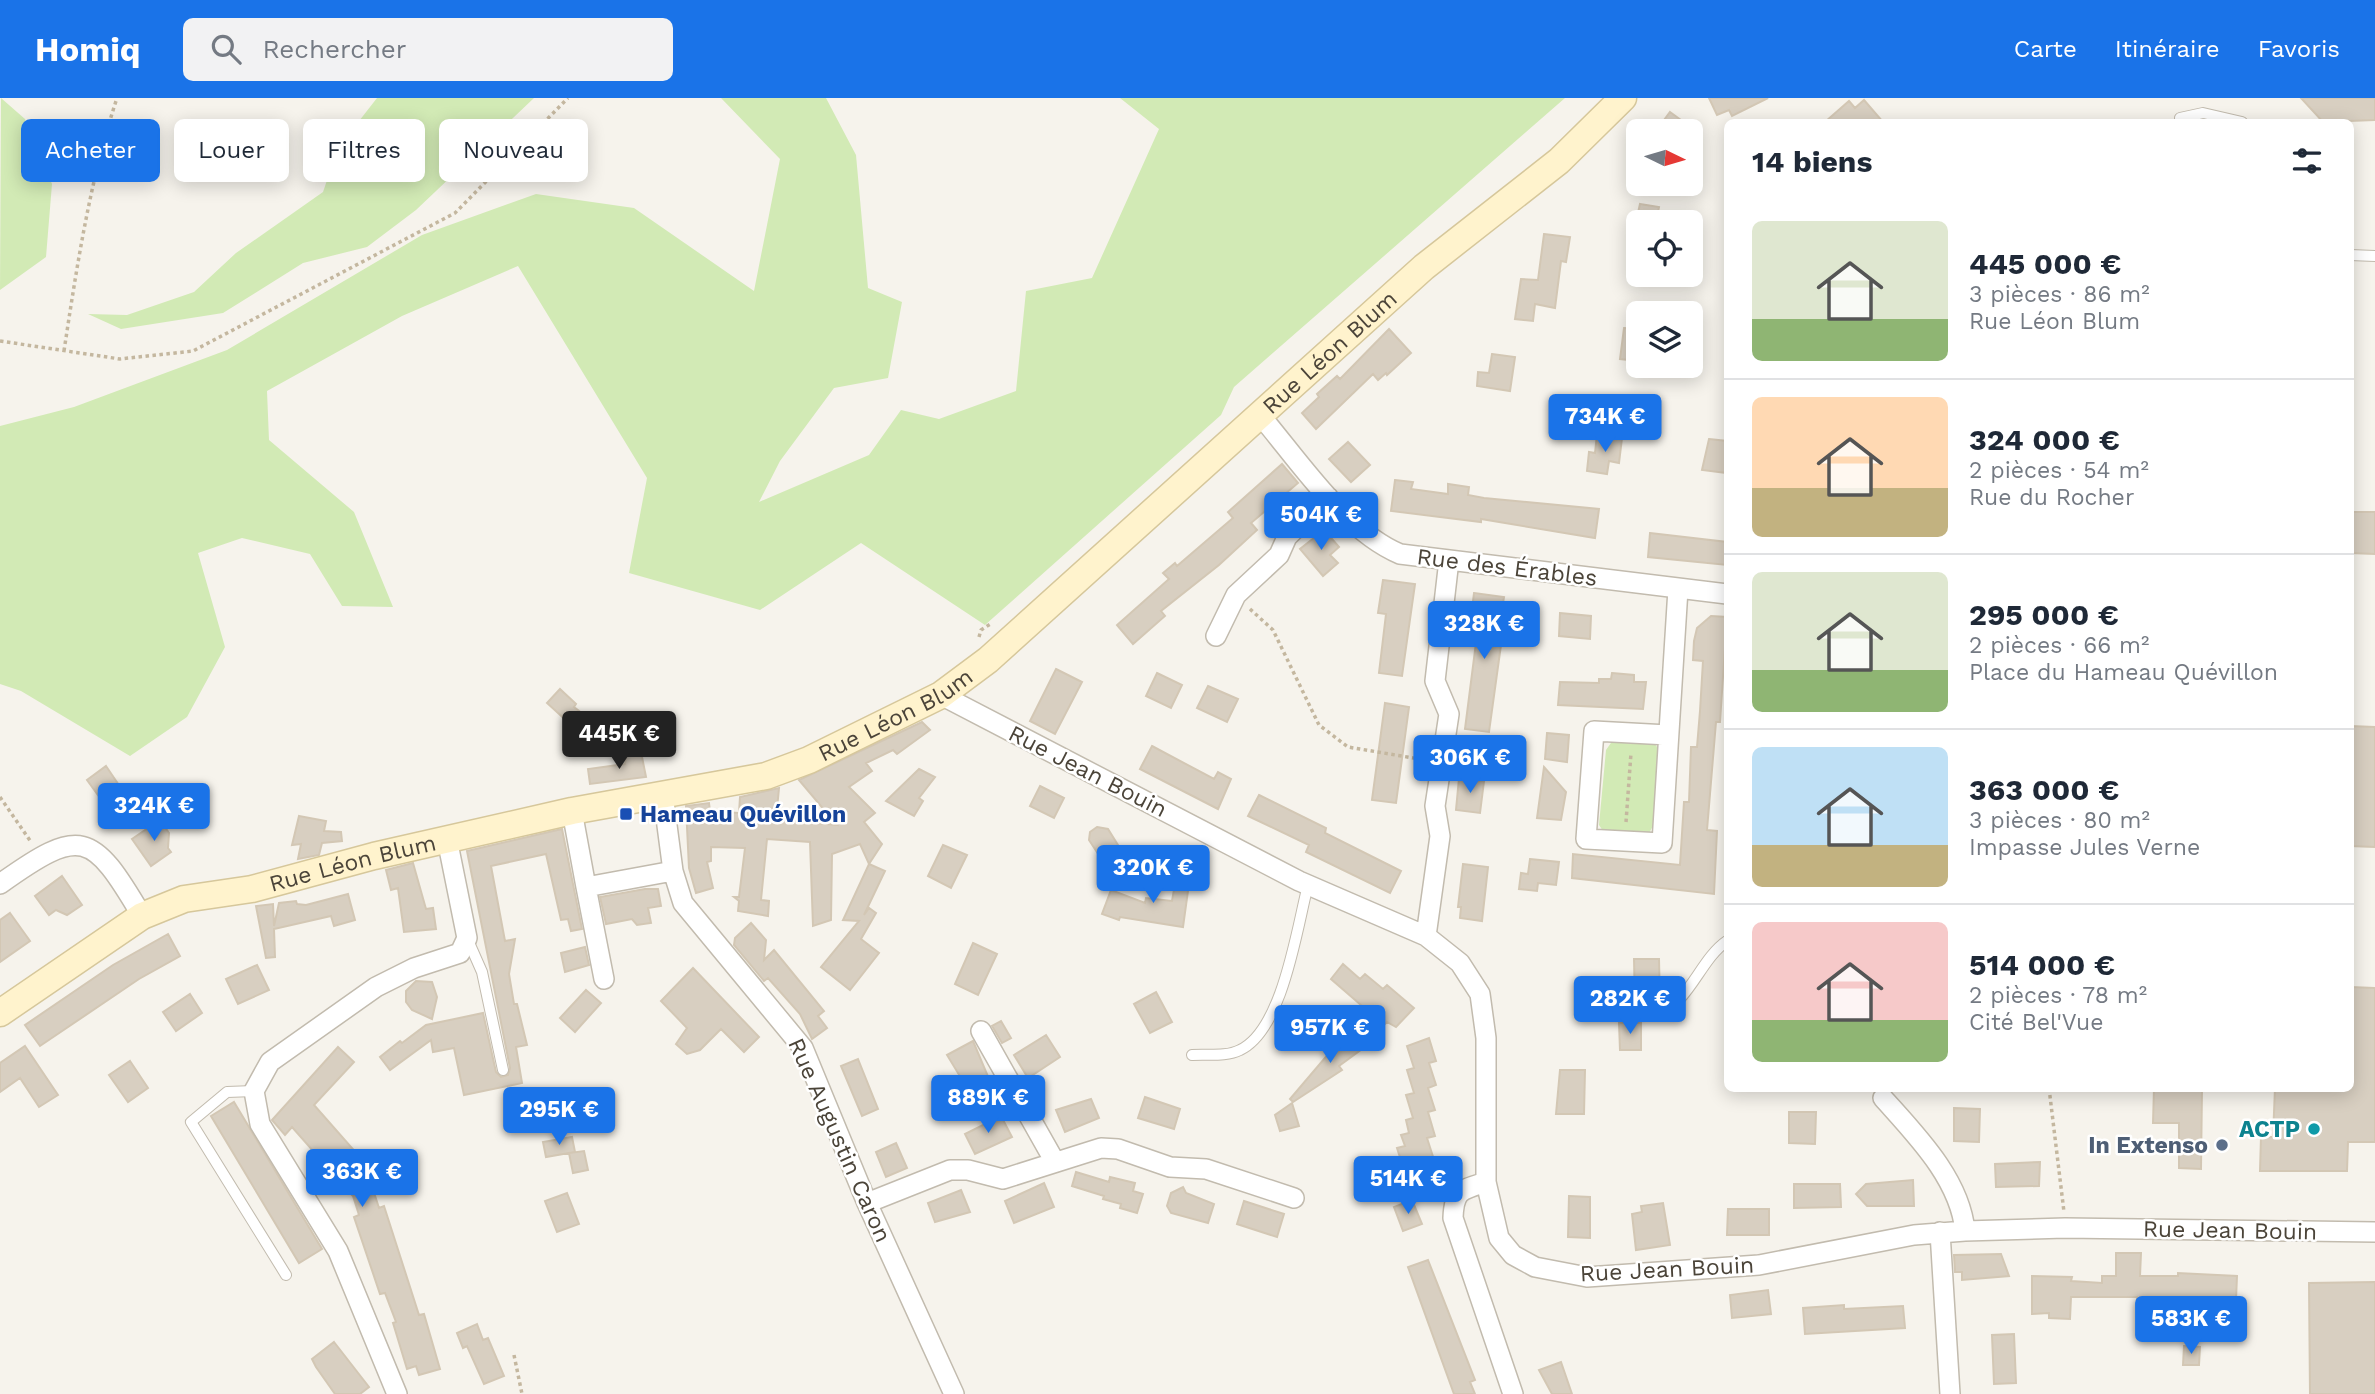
<!DOCTYPE html>
<html lang="fr">
<meta charset="utf-8">
<style>
body{margin:0;font-family:"Work Sans",sans-serif;background:#f2f2f3;color:#1f2937;height:100vh;display:flex;flex-direction:column;font-size:26px;white-space:nowrap}
*{box-sizing:border-box;margin:0}
p{font-size:23px;color:#747a83}
.icon{flex:none;width:38px;height:38px;fill:none;stroke:currentColor;stroke-width:2;stroke-linecap:round;stroke-linejoin:round}
.map{position:relative;flex:1;overflow:hidden}
.sheet{position:absolute;left:1724px;top:21px;width:630px;height:973px;display:flex;flex-direction:column;background:#fff;border-radius:10px;box-shadow:0 4px 18px #0003}
.sheet>*{flex:none}
.hud{position:absolute;left:21px;top:21px;width:665px;height:63px;display:flex;gap:14px}
.needle{width:46px;rotate:95deg}
.tools{position:absolute;left:1626px;top:21px;display:grid;gap:14px}
.tools a{display:grid;place-items:center;width:77px;height:77px;border-radius:10px;background:#fff;box-shadow:0 4px 18px #0003;font-size:35px}
.price{position:absolute;translate:-50% -60px;padding:0 16px;border-radius:7px;background:#1a73e8;color:#fff;font-size:23px;line-height:46px;filter:drop-shadow(0 2px 4px #0008)}
.price::after{content:'';position:absolute;left:50%;top:42px;width:21px;height:16px;margin-left:-10px;background:inherit;clip-path:polygon(0 0,100% 0,50% 100%)}
.price.selected{background:#222;color:#fff}
ul{padding:0;list-style:none}
li{display:flex;align-items:center;gap:21px;height:175px;padding:0 28px}
li+li{border-top:2px solid #e0e1e3}
li span{display:grid;place-items:center;flex:none;width:196px;height:140px;border-radius:10px;color:#555}
li>.icon{margin-inline-start:auto}
span .icon{width:84px;height:84px;fill:#fffc;stroke-width:1}
li b{font-size:30px}
h2{display:flex;justify-content:space-between;align-items:center;height:84px;padding:0 28px;font-size:30px}
.tag{padding:0 24px;border-radius:10px;background:#fff;box-shadow:0 4px 18px #0003;font-size:24px;line-height:63px}
.tag.selected{background:#1a73e8;color:#fff}
header{display:flex;align-items:center;gap:42px;box-sizing:border-box;height:98px;padding:0 35px;background:#1a73e8;color:#fff}
header strong{font-size:33px}
nav{display:flex;gap:38px;margin-inline-start:auto;font-size:24px}
.search{width:490px;height:63px;background:#f2f2f3;display:flex;align-items:center;gap:18px;box-sizing:border-box;padding:0 24px;border-radius:10px;color:#747a83;font-size:26px}
.map>svg:first-child{display:block}
.green{fill:#d2eab5}
.building{fill:#d8cfc1;stroke:#d3c7b4;stroke-width:2}
.lines{fill:none;stroke-linecap:round;stroke-linejoin:round}
.lane-casing{stroke:#c2bbae;stroke-width:12}
.street-casing{stroke:#c2bbae;stroke-width:22}
.secondary-casing{stroke:#d6c79b;stroke-width:29}
.path{stroke:#c4b79f;stroke-width:3.5;stroke-dasharray:3.5 3.5;stroke-linecap:butt}
.lane{stroke:#fff;stroke-width:10}
.street{stroke:#fff;stroke-width:19}
.secondary{stroke:#fff3cd;stroke-width:26}
.transit-dot{fill:#1a4fb4;stroke:#fff;stroke-width:2.5}
.culture-dot{fill:#0f9aa8;stroke:#fff;stroke-width:2.5}
.service-dot{fill:#5c6f8a;stroke:#fff;stroke-width:2.5}
.labels{text-anchor:middle;stroke-width:5;stroke-linejoin:round;paint-order:stroke}
.street-label{font-size:23px;fill:#4b4439;stroke:#fff}
.transit-label{font-size:23px;font-weight:bold;fill:#164399;stroke:#fff;text-anchor:start}
.culture-label{font-size:23px;font-weight:bold;fill:#0d838f;stroke:#fff;text-anchor:end}
.service-label{font-size:23px;font-weight:bold;fill:#4e5e75;stroke:#fff;text-anchor:end}
</style>
<header>
<strong>Homiq</strong>
<div class="search"><svg class="icon" aria-label="search" viewBox="0 0 24 24"><circle cx="10" cy="10" r="6"/><path d="M15 15l6 6"/></svg>Rechercher</div>
<nav><a>Carte</a><a>Itinéraire</a><a>Favoris</a></nav>
</header>
<div class="map">
<svg width="2375" height="1296" viewBox="0 0 2375 1296">
<rect width="100%" height="100%" fill="#f6f3ec"/>
<path class="green" d="M1,0L25,21L52,86L46,159L0,192Z
M377,0H534L416,112L367,149L303,165L223,215L121,231L88,216L127,217L194,194L236,155L323,94L338,50Z
M721,0H826L856,57L868,190L902,204L888,280L834,290L780,363L759,404L869,357L901,312L939,321L1016,293L1026,193L1092,180L1159,31L1120,0H1565L1234,289L1221,317L985,527L861,445L760,512L629,475L647,380L518,168L402,218L267,293L269,342L354,414L393,509L342,508L310,456L242,440L198,455L225,549L187,619L130,658L21,593L0,586V328L74,309L227,252L422,137L536,96L634,110L754,193L780,61Z
M1613,642L1653,644L1658,650L1653,728L1648,737L1603,733L1599,727L1606,652Z"/>
<path class="building" d="M1709,0H1768L1732,18L1729,12L1717,17Z
M2301,0H2375V22L2323,24Z
M1864,2L1883,24H1825L1849,3L1855,10Z
M1670,14L1696,33H1656Z
M1640,106L1659,109L1656,124H1636Z
M1544,136L1570,139L1566,164L1561,163L1555,210L1535,206L1533,223L1515,221L1521,181L1538,182Z
M1624,230L1638,231V263L1620,261Z
M1389,231L1411,255L1387,277L1386,275L1378,282L1373,276L1316,331L1302,315L1319,299L1317,296L1337,278L1340,281Z
M1492,256L1515,259L1510,293L1477,288L1478,274L1489,275Z
M1597,336L1622,340L1619,365L1609,363L1607,376L1587,373L1589,354L1595,355Z
M1709,341L1727,343V375L1702,372Z
M1348,344L1370,367L1351,384L1329,361Z
M1282,366L1298,385L1251,425L1257,432L1219,467L1161,513L1165,518L1133,546L1117,527L1169,481L1163,475L1175,465L1177,468L1233,420L1228,414Z
M1395,382L1413,384L1411,391L1448,396V386L1469,389L1468,397L1484,400L1599,411L1595,440L1481,421V424L1391,413Z
M2350,414H2375V456L2350,455Z
M1324,432L1339,449L1330,457L1338,465L1323,478L1300,451Z
M1650,435L1727,444V467L1648,459Z
M1383,482L1415,486L1402,578L1379,575L1386,516L1378,515Z
M1474,495L1504,499L1496,546L1501,547L1489,634L1465,631L1478,529L1470,528Z
M1560,515L1591,518L1590,541L1559,538Z
M1711,518L1727,519L1720,624H1716L1707,732L1717,733L1714,796L1572,780L1573,756L1680,767L1684,704H1689L1691,649H1697L1700,613L1703,563L1693,562L1694,543L1697,530Z
M1056,571L1082,584L1055,636L1030,623Z
M1157,575L1182,587L1171,610L1146,598Z
M1612,575L1634,577V584H1646L1643,611L1558,607L1560,584L1599,585V581H1611Z
M1208,588L1238,601L1227,624L1197,610Z
M560,591L576,606L574,609L579,613L569,625L547,605Z
M1385,605L1409,609L1396,705L1372,702Z
M922,624L930,632L897,656L893,652L866,665L872,673L849,689L875,715L864,724L882,746L869,766L860,746L832,756L831,822L813,828L810,744L767,741L761,802L769,803L768,818L738,813L739,803L734,799H739L745,750L711,749V763L707,764L713,790L696,795L689,770L686,708L709,705L710,713L739,715L740,699L779,690L776,721L837,727L799,682Z
M2350,628L2375,629V749L2350,748Z
M1547,635L1569,637L1567,664L1545,661Z
M1152,648L1214,681L1218,674L1231,681L1218,711L1140,671Z
M641,654L646,679L590,686L588,671L625,666L626,657Z
M106,668L129,702L111,715L87,682Z
M1544,669L1566,694L1561,722L1537,720Z
M919,671L935,679L919,700L923,703L914,718L886,703Z
M1459,680L1484,683L1480,715L1456,712Z
M1040,688L1064,700L1054,720L1030,708Z
M1259,697L1326,730L1325,735L1401,773L1390,795L1306,754L1309,747L1248,718Z
M299,718L326,723L324,733L341,734L342,743L322,745L319,757L298,761L301,746L292,747Z
M160,722L169,735L168,750L171,754L151,768L132,741Z
M1097,729L1108,731L1131,768L1114,780L1089,742L1090,734Z
M562,731L582,831L571,833L568,821L561,822L546,756L491,768L505,843L515,841L509,876L514,906H517L527,947L516,949L522,985L464,997L454,950L433,954L431,942L390,972L380,959L400,943L402,945L426,927L483,915L496,974L501,979L508,977L510,970L467,753Z
M943,747L967,757L951,790L928,778Z
M1530,761L1559,764L1556,787L1538,785L1537,793L1519,791L1521,775L1528,776Z
M413,765L426,811L433,810L436,831L404,834L398,790L391,792L386,772Z
M869,766L885,773L864,817L869,810L876,815L861,841L879,855L850,892L821,869L859,823L843,822Z
M1463,766L1488,769L1482,823L1460,820L1461,809H1458Z
M1178,769L1191,771L1183,829L1120,819L1119,822L1102,816L1111,792L1145,805L1146,800L1172,803Z
M62,778L82,807L67,817L56,812L49,817L35,798Z
M645,791H658L661,808L648,810L651,825L637,827L632,821L606,826L600,799Z
M348,796L355,822L334,828L331,818L274,831L275,859L266,860L256,808L273,806L274,828L279,805L296,803L297,806L306,807Z
M10,815L30,843L0,864V822Z
M751,825L766,842L764,862L774,852L824,913L818,918L827,930L812,941L800,916L768,880L764,883L734,847L735,840Z
M168,836L180,858L139,881L40,948L25,927L113,867Z
M973,845L997,856L978,897L955,886Z
M585,849L589,867L565,874L561,855Z
M1634,861H1659L1660,906L1635,907Z
M1343,866L1360,881L1365,876L1383,891L1387,887L1414,910L1396,929L1387,924L1384,927L1331,881Z
M257,867L269,892L238,906L226,881Z
M693,870L759,939L744,954L721,931L700,952L687,956L676,946L687,930L661,903Z
M416,883L432,884L437,899L432,921L412,912L406,904V893Z
M2350,889L2375,890V1044H2348L2347,1073H2260L2261,1039H2273L2275,990H2350Z
M586,892L601,905L575,934L560,920Z
M1156,894L1172,924L1150,935L1134,906Z
M190,896L202,915L176,933L163,914Z
M1001,923L1011,940L1002,945L992,928Z
M1619,925H1641V952H1620Z
M1347,934L1362,951L1339,968L1342,972L1293,1004L1290,1001Z
M1046,937L1060,959L1028,980L1014,957Z
M1429,940L1436,963L1429,965L1436,987L1428,990L1435,1012L1428,1014L1435,1038L1427,1040L1437,1071L1407,1081L1397,1050L1405,1048L1401,1037L1409,1035L1406,1022L1413,1020L1406,997L1414,995L1407,972L1414,970L1407,948Z
M973,943L992,988L972,998L947,957Z
M25,948L58,997L39,1009L20,980L0,994V965Z
M338,949L354,964L314,1007L374,1075L369,1079L379,1110L384,1108L419,1217L424,1216L440,1271L419,1277L416,1268L407,1271L393,1225L396,1224L385,1195L380,1196L354,1119L359,1117L353,1098L292,1029L285,1037L272,1022Z
M858,961L878,1011L862,1018L841,968Z
M130,963L148,990L128,1004L109,977Z
M1560,972H1585L1584,1016H1556Z
M2154,990H2202L2201,1071L2179,1070V1025H2153Z
M1145,999L1180,1011L1174,1031L1138,1020Z
M1091,1001L1099,1020L1065,1034L1056,1012Z
M234,1004L322,1151L299,1165L211,1018Z
M1292,1005L1299,1028L1280,1033L1275,1017Z
M1954,1010L1980,1011L1979,1044L1954,1043Z
M1789,1014H1816L1815,1046L1789,1045Z
M1001,1018L1012,1039L975,1056L965,1036Z
M572,1039L575,1054L546,1059L543,1044Z
M896,1045L907,1070L886,1079L876,1054Z
M584,1053L588,1072L573,1075L569,1055Z
M2040,1064L2039,1088L1996,1089L1995,1066Z
M1076,1074L1109,1084L1110,1079L1135,1085L1133,1093L1143,1096L1137,1115L1120,1110L1121,1106L1103,1101L1104,1098L1072,1088Z
M1913,1082L1914,1108H1867L1856,1096L1866,1086Z
M1044,1085L1054,1109L1014,1125L1005,1103Z
M1794,1086H1840L1841,1109L1794,1110Z
M1183,1089L1186,1095L1214,1106L1208,1125L1171,1115L1167,1108L1171,1095Z
M961,1092L970,1114L935,1124L928,1105Z
M567,1095L579,1126L557,1134L545,1103Z
M1569,1098L1590,1099V1140L1568,1139Z
M1412,1102L1422,1126L1403,1133L1394,1109Z
M1244,1103L1284,1116L1277,1139L1237,1126Z
M1663,1105L1670,1147L1636,1152L1632,1116L1642,1114L1641,1108Z
M1728,1111H1769V1137H1727Z
M2116,1155H2141L2140,1178H2178V1175L2237,1178L2236,1202L2187,1200V1206H2166V1204L2137,1203V1199H2071L2070,1221L2049,1220V1215L2032,1216V1178L2072,1179L2071,1183L2102,1185V1178H2116Z
M2001,1156L2009,1178L1962,1182V1174H1955L1954,1157Z
M1428,1162L1475,1282L1470,1284L1475,1296H1454L1408,1169Z
M2375,1184V1296H2310L2309,1185Z
M1768,1192L1771,1216L1732,1220L1730,1197Z
M1844,1207V1211L1903,1208L1905,1230L1805,1236L1803,1210Z
M477,1226L483,1242L488,1240L504,1278L484,1286L467,1248L463,1250L457,1235Z
M2014,1236L2016,1285L1994,1286L1992,1237Z
M334,1244L369,1289L360,1296H335L316,1269L312,1261Z
M2184,1248L2200,1249L2199,1267H2183Z
M1561,1264L1572,1296H1552L1539,1272Z"/>
<g class="lines">
<defs>
<path id="lane" d="M2180,20L2203,15L2242,24
M2350,157L2375,158
M467,840L482,874L503,972
M1655,916C1689,908 1699,862 1727,843
M1192,957C1208,956 1226,959 1240,952C1283,932 1297,829 1308,787
M254,993L227,994L191,1024L286,1177"/>
<path id="street" d="M1260,317C1299,363 1345,433 1400,456L1727,496
M1216,538L1236,497L1279,457L1287,439L1328,399
M941,597L1299,783L1426,838L1460,865L1480,896L1486,940V1084L1499,1140L1513,1157L1535,1169L1587,1179L1759,1167L1914,1137L1965,1133L2065,1130L2375,1134
M1668,637L1594,633L1586,741L1662,745L1678,491
M663,697L673,773L683,805L803,950L867,1105L954,1296
M572,713L586,789L673,773
M0,786C81,728 92,733 142,818
M586,789L604,881
M1426,838L1440,738L1435,708L1449,616L1435,583L1449,462
M981,933L1055,1064
M1883,1000C1916,1037 1960,1081 1965,1133
M1486,1084C1461,1092 1454,1092 1453,1120L1513,1296
M867,1105L950,1072H968L1003,1081L1101,1050L1118,1051L1170,1069L1206,1071L1294,1100
M1940,1134L1950,1296
M397,1296L338,1153L260,1026L254,993L270,964L376,889L414,870L460,855L467,840L447,741"/>
<g id="secondary">
<path id="s1" d="M0,915L142,818L184,801L252,791L374,758L572,713L766,678L809,662L941,597L988,562L1424,169L1559,63L1623,0"/>
</g>
</defs>
<use href="#lane" class="lane-casing"/>
<use href="#street" class="street-casing"/>
<use href="#secondary" class="secondary-casing"/>
<path class="path" d="M0,243L120,261L193,253L455,115L568,0
M64,253C77,167 90,82 117,0
M1250,511L1273,532L1319,627L1348,649L1425,662
M979,539L981,532L992,525
M0,699L31,744
M1626,724L1631,655
M2049,990L2064,1114
M514,1257L522,1296"/>
<use href="#lane" class="lane"/>
<use href="#street" class="street"/>
<use href="#secondary" class="secondary"/>
</g>
<rect class="transit-dot" x="619" y="709" width="14" height="14" rx="3.5"/>
<circle class="culture-dot" cx="2314" cy="1031" r="7"/>
<circle class="service-dot" cx="2222" cy="1047" r="7"/>
<g class="labels">
<g class="street-label">
<text dy="8" stroke="none"><textPath href="#s1" startOffset="1524">Rue Léon Blum</textPath></text>
<text transform="translate(1507 469) rotate(7)" y="8">Rue des Érables</text>
<text dy="8" stroke="none"><textPath href="#s1" startOffset="956">Rue Léon Blum</textPath></text>
<text transform="translate(1088 673) rotate(27)" y="8">Rue Jean Bouin</text>
<text dy="8" stroke="none"><textPath href="#s1" startOffset="390">Rue Léon Blum</textPath></text>
<text transform="translate(840 1042) rotate(66)" y="8">Rue Augustin Caron</text>
<text transform="translate(2230 1132) rotate(1)" y="8">Rue Jean Bouin</text>
<text transform="translate(1667 1171) rotate(-3)" y="8">Rue Jean Bouin</text>
</g>
<g class="transit-label">
<text x="640" y="724">Hameau Quévillon</text>
</g>
<g class="culture-label">
<text x="2300" y="1039">ACTP</text>
</g>
<g class="service-label">
<text x="2208" y="1055">In Extenso</text>
</g>
</g>
</svg>
<div class="tools">
<a><svg class="needle" viewBox="-14 -14 28 28"><path d="M0-13l5 13h-10z" fill="#e53935"/><path d="M0 13l5-13h-10z" fill="#747a83"/></svg></a>
<a><svg class="icon" aria-label="locate" viewBox="0 0 24 24"><circle cx="12" cy="12" r="6"/><path d="M12 2v4M12 18v4M2 12h4M18 12h4"/></svg></a>
<a><svg class="icon" aria-label="layers" viewBox="0 0 24 24"><path d="M12 4l9 5-9 5-9-5zM3 14l9 5 9-5"/></svg></a>
</div>
<b class="price" style="left:1605px;top:356px">734K €</b>
<b class="price" style="left:1321px;top:454px">504K €</b>
<b class="price" style="left:1484px;top:563px">328K €</b>
<b class="price selected" style="left:619px;top:673px">445K €</b>
<b class="price" style="left:1470px;top:697px">306K €</b>
<b class="price" style="left:154px;top:745px">324K €</b>
<b class="price" style="left:1153px;top:807px">320K €</b>
<b class="price" style="left:1630px;top:938px">282K €</b>
<b class="price" style="left:1330px;top:967px">957K €</b>
<b class="price" style="left:988px;top:1037px">889K €</b>
<b class="price" style="left:559px;top:1049px">295K €</b>
<b class="price" style="left:362px;top:1111px">363K €</b>
<b class="price" style="left:1408px;top:1118px">514K €</b>
<b class="price" style="left:2191px;top:1258px">583K €</b>
<div class="hud">
<a class="tag selected">Acheter</a>
<a class="tag">Louer</a>
<a class="tag">Filtres</a>
<a class="tag">Nouveau</a>
</div>
<section class="sheet">
<h2>14 biens<svg class="icon" aria-label="filters" viewBox="0 0 24 24"><path d="M4 7h16M4 17h16"/><circle cx="9" cy="7" r="2"/><circle cx="15" cy="17" r="2"/></svg></h2>
<ul>
<li><span style="background:linear-gradient(#dfe7d0 70%,#8fb573 0)"><svg class="icon" aria-label="home" viewBox="0 0 24 24"><path d="M3 11l9-7 9 7M6 9v11h12V9"/></svg></span><div><b>445 000 €</b><p>3 pièces · 86 m²</p><p>Rue Léon Blum</p></div></li>
<li><span style="background:linear-gradient(#ffd9b3 65%,#c2b280 0)"><svg class="icon" aria-label="home" viewBox="0 0 24 24"><path d="M3 11l9-7 9 7M6 9v11h12V9"/></svg></span><div><b>324 000 €</b><p>2 pièces · 54 m²</p><p>Rue du Rocher</p></div></li>
<li><span style="background:linear-gradient(#dfe7d0 70%,#8fb573 0)"><svg class="icon" aria-label="home" viewBox="0 0 24 24"><path d="M3 11l9-7 9 7M6 9v11h12V9"/></svg></span><div><b>295 000 €</b><p>2 pièces · 66 m²</p><p>Place du Hameau Quévillon</p></div></li>
<li><span style="background:linear-gradient(#bfe0f5 70%,#c2b280 0)"><svg class="icon" aria-label="home" viewBox="0 0 24 24"><path d="M3 11l9-7 9 7M6 9v11h12V9"/></svg></span><div><b>363 000 €</b><p>3 pièces · 80 m²</p><p>Impasse Jules Verne</p></div></li>
<li><span style="background:linear-gradient(#f6c9c9 70%,#8fb573 0)"><svg class="icon" aria-label="home" viewBox="0 0 24 24"><path d="M3 11l9-7 9 7M6 9v11h12V9"/></svg></span><div><b>514 000 €</b><p>2 pièces · 78 m²</p><p>Cité Bel'Vue</p></div></li>
</ul>
</section>
</div>
